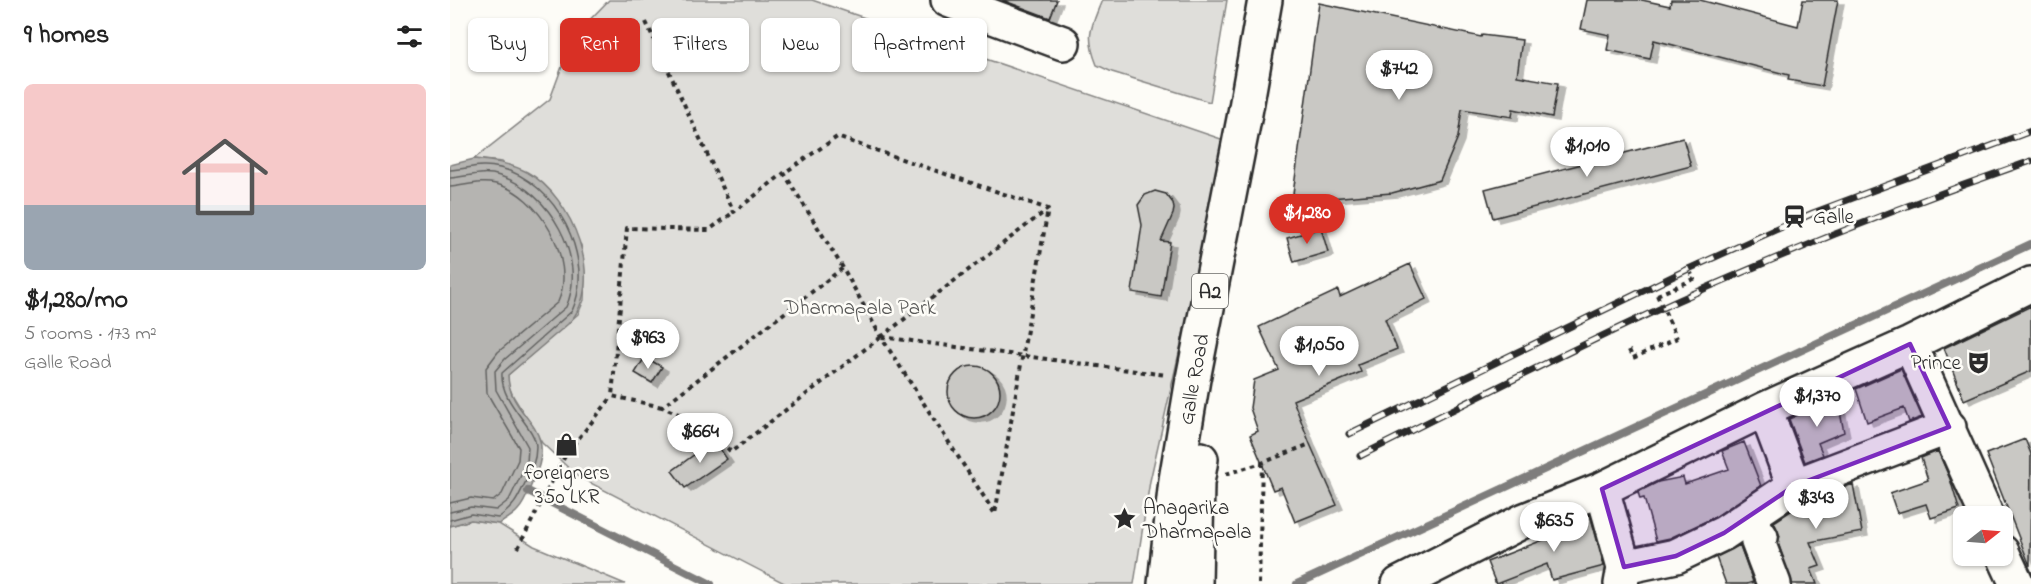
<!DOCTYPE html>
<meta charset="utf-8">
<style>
body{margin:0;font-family:"Indie Flower",sans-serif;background:#f6f6f6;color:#222;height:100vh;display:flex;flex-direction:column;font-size:22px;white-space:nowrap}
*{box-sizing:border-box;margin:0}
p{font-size:20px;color:#767676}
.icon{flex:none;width:33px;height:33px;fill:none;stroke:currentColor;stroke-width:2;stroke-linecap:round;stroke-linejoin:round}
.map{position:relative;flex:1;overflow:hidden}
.details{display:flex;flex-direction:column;background:#fff;width:450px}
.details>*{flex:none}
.guide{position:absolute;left:18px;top:18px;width:570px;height:54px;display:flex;gap:12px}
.needle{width:39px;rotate:73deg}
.fabs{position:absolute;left:1503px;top:506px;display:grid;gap:12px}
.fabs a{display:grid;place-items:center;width:60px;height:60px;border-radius:9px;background:#fff;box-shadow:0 2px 4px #0004;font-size:30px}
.price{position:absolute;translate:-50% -51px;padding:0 14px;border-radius:21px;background:#fff;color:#222;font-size:20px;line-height:39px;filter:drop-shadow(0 2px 3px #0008)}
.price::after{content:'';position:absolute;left:50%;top:36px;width:18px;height:14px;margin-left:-9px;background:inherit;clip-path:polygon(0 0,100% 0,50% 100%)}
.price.selected{background:#d93025;color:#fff}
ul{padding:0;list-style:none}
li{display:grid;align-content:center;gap:12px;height:318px;padding:0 24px}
li span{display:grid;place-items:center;height:186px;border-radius:9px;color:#555}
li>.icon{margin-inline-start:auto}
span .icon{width:108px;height:108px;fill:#fffc;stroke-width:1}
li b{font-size:26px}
h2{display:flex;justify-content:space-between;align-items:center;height:72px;padding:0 24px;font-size:26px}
.tag{padding:0 21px;border-radius:9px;background:#fff;box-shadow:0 2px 4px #0004;font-size:21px;line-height:54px}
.tag.selected{background:#d93025;color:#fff}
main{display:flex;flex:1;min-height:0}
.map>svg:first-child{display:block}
.green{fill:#dfdeda;stroke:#858482;stroke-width:1.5}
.water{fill:#b5b4b1;stroke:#7e7d7b;stroke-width:1.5}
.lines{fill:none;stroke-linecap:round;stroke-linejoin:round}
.shore{stroke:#626261;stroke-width:1.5}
.stream{stroke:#7e7d7b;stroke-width:8}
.building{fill:#c9c8c4;stroke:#2b2b2b;stroke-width:1.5;filter:url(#shadow)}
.minor-casing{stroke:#2b2b2b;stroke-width:38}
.highway-casing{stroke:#2b2b2b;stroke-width:38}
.path{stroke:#2b2b2b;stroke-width:4;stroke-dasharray:4.5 4.5;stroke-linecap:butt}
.minor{stroke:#fdfcf7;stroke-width:33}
.highway{stroke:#fdfcf7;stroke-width:33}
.rail-casing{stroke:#2b2b2b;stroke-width:7}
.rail{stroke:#fdfcf7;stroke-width:4.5;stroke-dasharray:14;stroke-linecap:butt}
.path-bridge{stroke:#2b2b2b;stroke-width:4;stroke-dasharray:4.5 4.5;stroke-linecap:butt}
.marked{fill:#7b2cbf;fill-opacity:0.2;stroke:#7b2cbf;stroke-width:4.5;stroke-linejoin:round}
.labels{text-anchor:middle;stroke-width:5;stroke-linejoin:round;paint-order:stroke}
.shield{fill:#fdfcf7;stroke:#6a6a68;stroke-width:1.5}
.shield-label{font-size:20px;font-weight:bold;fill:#2b2b2b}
.poi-label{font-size:21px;fill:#2b2b2b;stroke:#fdfcf7;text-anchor:start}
.park-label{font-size:21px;fill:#585857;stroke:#fdfcf7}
.street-label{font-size:21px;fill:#2b2b2b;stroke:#fdfcf7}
</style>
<main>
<section class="details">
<h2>9 homes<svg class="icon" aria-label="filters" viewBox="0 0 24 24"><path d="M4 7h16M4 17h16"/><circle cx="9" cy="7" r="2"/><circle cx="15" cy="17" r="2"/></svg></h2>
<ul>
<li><span style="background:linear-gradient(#f6c9c9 65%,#9aa5b1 0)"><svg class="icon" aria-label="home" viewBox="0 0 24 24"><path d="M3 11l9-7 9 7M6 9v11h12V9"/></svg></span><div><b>$1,280/mo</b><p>5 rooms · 173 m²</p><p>Galle Road</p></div></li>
</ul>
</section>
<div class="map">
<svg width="1581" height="584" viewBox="0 0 1581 584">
<defs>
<filter id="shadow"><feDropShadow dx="6" dy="4" stdDeviation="0" flood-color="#0004"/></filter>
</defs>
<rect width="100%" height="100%" fill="#fdfcf7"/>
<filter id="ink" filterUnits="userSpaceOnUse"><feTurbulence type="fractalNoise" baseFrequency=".0167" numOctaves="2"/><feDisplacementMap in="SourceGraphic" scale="12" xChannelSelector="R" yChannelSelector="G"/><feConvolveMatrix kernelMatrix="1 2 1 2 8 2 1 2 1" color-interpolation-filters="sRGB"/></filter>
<g filter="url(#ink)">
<path class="green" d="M159,0H362L777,141L700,481L684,584H336L127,476L92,443L63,396L58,384V375L128,314L134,300L135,275L131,245L52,162L24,159L100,99L123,37Z
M652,0H777L760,102L662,72L647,65C635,35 641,28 652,0Z
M21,520L49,524L84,546L175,584H0V526Z"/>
<path class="water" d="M24,159C42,161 60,163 77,172C122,196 158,283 118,324L58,375C59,421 111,423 83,481C79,490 75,503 68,510C63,516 55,520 49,524L21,520L0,526V165Z"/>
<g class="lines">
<path class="shore" d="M0,170C18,169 30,163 50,168C106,181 146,259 122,311L52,373C50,404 86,426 86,447C86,461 81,471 75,483C67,500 64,507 48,518L21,514L0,520
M0,178C18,177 32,170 50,176C99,191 138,258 116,307L55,359L45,371L46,390L78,447L77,463L59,500L46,510L21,507L0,512
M0,187C16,186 29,180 46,184C89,194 127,260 108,302L48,352L36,368L37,393L69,448L68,460L52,494L43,501L21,498L0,503"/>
<path class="stream" d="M78,491L261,584
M847,584L1581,244"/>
</g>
<path class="building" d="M552,0H607L600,18Z
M1137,0H1192L1220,6L1221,0H1250L1348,26L1353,0H1388L1372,86L1338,80L1339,75L1204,40L1200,59L1157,50L1160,35L1131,29Z
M869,3L1031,37L1032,35L1072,40L1067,76L1108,83L1102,117L1063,109L1062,117L1012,109L1008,137L990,180L942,193L867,199L843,194Z
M1233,138L1241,166L1043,218L1035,189Z
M705,191L716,194L723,203L724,209L723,214L711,241L720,242L711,297L682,292L692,225L688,205L695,195Z
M871,228L878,252L844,262L837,238Z
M960,264L976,299L935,319L947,349L908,365L911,372L843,400L860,444L887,505L845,522L831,487L823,490L800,435L808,431L800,408L804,380L829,370L809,327L888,290L890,297Z
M1581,306V371L1514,400L1494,348Z
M195,357L212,367L202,383L185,373Z
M498 392a26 26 0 1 1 52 0a26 26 0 1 1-52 0Z
M1451,369L1472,417L1459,422L1454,408L1417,422L1406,389Z
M1387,397L1394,432L1368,443L1373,455L1355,462L1339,419Z
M1575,439L1581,454L1580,566L1536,454Z
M264,440L277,459L235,488L222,471Z
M1294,442L1311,486L1265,517L1220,538L1206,541L1194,498L1190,499L1188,492L1208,482L1233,477L1235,484L1279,469L1272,451Z
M1488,451L1500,479L1509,509L1481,518L1476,504L1447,513L1440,493L1478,480L1471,458Z
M1403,484L1412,532L1360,542L1370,566L1361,569L1367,584H1342L1328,543L1330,536L1324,522L1353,503Z
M1140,514L1154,566L1102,580L1097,564L1046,584L1037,562L1103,536L1101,530Z
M1290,545L1303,582L1297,584H1276L1266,557Z"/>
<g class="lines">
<defs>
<path id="minor" d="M498,0L613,43
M1460,344L1537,516
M1315,409L1344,486
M1152,489L1174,567
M1298,518L1311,537L1308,542L1324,584
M1552,552L1566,582
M949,584L1075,520L1152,489L1315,409L1460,344L1581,284
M1171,584L1174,567L1226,556L1274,533L1344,486L1499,427"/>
<g id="highway">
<path id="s1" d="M715,584L726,480L743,379L794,119L815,0"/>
<path d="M745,584L747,483L751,459"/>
</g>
</defs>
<use href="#minor" class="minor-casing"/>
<use href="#highway" class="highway-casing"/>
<path class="path" d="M196,22L284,212L334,173
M393,268L334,173L387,137L598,209
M1207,295L1244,279L1241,273
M431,337L598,209L545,514L431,337L393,268L212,407L257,426L281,452L431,337
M432,337L716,375
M1179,350L1183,358L1227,338
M212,407L162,396L177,228L259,230L284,212
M776,474L812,463L860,444
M68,548L116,454L162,397
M809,584L812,463"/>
<use href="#minor" class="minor"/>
<use href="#highway" class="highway"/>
<defs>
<path id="rail" d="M899,434L1234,271L1363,213L1581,131
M910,456C1003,410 1096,362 1190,318C1317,259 1449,207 1581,161"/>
</defs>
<use href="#rail" class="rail-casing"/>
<use href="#rail" class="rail"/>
<path class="path-bridge" d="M1207,295L1227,338"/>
</g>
</g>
<path class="marked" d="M1460,344L1499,427L1344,486L1274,533L1226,556L1174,567L1152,489Z"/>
<defs>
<symbol id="station-bare" viewBox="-9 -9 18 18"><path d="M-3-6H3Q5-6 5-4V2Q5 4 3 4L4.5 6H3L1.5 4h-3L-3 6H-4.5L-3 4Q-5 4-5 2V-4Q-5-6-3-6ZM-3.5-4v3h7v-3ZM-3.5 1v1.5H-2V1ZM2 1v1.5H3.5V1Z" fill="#2b2b2b" stroke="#fdfcf7" stroke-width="2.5" paint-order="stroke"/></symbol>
<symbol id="theatre-bare" viewBox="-9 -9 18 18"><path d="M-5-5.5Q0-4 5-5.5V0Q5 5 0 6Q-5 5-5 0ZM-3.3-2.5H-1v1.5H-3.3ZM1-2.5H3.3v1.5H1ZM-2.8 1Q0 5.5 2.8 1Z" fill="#2b2b2b" stroke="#fdfcf7" stroke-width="2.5" paint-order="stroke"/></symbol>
<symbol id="shop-bare" viewBox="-9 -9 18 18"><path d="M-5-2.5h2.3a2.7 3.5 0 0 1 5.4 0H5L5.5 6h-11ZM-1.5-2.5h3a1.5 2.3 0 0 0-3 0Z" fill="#2b2b2b" stroke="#fdfcf7" stroke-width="2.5" paint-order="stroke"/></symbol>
<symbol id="sight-bare" viewBox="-9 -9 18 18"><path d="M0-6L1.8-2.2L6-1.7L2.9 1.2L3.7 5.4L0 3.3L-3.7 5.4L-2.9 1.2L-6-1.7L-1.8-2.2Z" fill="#2b2b2b" stroke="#fdfcf7" stroke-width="2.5" paint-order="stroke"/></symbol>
</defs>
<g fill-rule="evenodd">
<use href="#station-bare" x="1328" y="200" width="33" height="33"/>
<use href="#theatre-bare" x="1512" y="346" width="33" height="33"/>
<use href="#shop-bare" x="100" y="428" width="33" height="33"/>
<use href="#sight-bare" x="658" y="502" width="33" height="33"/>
</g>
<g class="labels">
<rect class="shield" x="742" y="274" width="36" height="34" rx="4.5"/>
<g class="shield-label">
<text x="760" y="298">A2</text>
</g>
<g class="poi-label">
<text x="1363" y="223">Galle</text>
<text x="1511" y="369" text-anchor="end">Prince</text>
<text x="117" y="479" text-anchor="middle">foreigners<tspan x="117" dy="24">350 LKR</tspan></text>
<text x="693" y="514">Anagarika<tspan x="693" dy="24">Dharmapala</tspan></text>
</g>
<g class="park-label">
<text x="410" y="314">Dharmapala Park</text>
</g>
<g class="street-label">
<text dy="7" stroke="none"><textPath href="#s1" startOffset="207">Galle Road</textPath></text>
</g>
</g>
</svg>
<div class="fabs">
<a><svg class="needle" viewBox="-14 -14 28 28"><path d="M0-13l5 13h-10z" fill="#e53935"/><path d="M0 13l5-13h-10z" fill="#767676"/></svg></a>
</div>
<b class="price" style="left:949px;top:101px">$742</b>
<b class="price" style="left:1137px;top:178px">$1,010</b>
<b class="price selected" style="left:857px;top:245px">$1,280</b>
<b class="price" style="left:198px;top:370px">$963</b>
<b class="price" style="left:869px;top:377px">$1,050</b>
<b class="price" style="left:1367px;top:428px">$1,370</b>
<b class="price" style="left:250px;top:464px">$664</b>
<b class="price" style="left:1366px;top:530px">$343</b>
<b class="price" style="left:1104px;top:553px">$635</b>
<div class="guide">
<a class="tag">Buy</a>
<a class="tag selected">Rent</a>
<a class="tag">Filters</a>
<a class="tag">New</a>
<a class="tag">Apartment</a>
</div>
</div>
</main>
